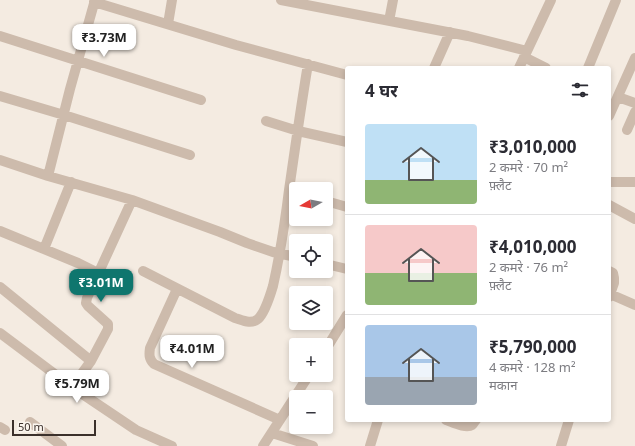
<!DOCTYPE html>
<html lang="hi">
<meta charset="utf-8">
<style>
body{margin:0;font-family:"Noto Sans","Noto Sans Devanagari",sans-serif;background:#f2f2f3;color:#2b2b33;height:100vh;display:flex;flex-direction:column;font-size:15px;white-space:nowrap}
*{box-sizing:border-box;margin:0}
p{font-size:13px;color:#7c7c81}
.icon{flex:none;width:22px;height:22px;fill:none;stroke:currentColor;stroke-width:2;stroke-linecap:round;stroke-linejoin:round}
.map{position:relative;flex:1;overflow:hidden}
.drawer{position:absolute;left:345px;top:66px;width:266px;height:356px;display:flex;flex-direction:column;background:#fff;border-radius:4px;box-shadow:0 2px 6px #0003}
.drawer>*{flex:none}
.needle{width:26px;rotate:261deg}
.tools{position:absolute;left:289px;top:182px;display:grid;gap:8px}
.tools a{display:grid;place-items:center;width:44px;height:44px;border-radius:4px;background:#fff;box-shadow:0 2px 6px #0003;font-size:20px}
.scale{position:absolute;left:12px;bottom:10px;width:84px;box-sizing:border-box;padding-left:4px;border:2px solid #3b302b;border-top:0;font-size:11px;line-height:14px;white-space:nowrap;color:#3b302b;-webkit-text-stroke:3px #fbf5ee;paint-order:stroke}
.price{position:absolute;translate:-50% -34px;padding:0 9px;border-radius:8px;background:#fff;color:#222;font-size:13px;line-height:26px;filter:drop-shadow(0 1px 2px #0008)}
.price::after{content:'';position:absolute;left:50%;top:24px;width:12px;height:9px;margin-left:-6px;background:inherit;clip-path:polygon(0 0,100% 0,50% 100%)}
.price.current{background:#0f766e;color:#fff}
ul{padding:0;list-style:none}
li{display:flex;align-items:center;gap:12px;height:100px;padding:0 20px}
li+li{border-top:1px solid #e1e1e2}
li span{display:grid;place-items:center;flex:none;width:112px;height:80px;border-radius:4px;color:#555}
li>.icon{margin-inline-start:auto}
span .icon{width:48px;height:48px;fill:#fffc;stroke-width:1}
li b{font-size:17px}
h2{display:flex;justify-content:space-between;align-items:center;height:48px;padding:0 20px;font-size:17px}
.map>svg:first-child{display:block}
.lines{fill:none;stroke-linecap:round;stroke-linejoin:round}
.minor{stroke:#cdbbac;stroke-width:10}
</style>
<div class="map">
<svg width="635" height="446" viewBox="0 0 635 446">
<rect width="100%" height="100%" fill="#f4ebe1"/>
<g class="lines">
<path class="minor" d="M281,0L468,36L527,51
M94,2L236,45L347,75
M389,21L393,0
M168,24L172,0
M0,36L201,100
M524,57L546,68
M434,68L450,32
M519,68L551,0
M588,68L616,0
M0,96L64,115L190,155
M618,97L635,103
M609,116L635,58
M266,121L298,131L347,142
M627,130L635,112
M0,160L48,176L132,200L220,232L247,243L273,252L296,257
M48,176L70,89L95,0
M609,182H635
M326,201L347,207
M609,205L635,219
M0,231L78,263L98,273
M44,249L71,182
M326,264L347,269
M143,271L235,318C242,320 251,325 258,319C265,313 270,296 273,286C280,255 285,222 289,190C295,148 301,106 308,64
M609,271L613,273L614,278V283L609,297
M0,287L91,361
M177,289L150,348C149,355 149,359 154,364L280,420
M610,294L635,305
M0,333L72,387L136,430L172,446
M326,349L347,315
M72,387L91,361L108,329V324L88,306L86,303L87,298L132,200
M446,420C452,422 466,429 472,425C473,424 475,421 476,420
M30,422L62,446
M0,427L5,430
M272,433L313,446
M263,446L309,375
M370,446L378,420
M561,446L569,420"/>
</g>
</svg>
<div class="tools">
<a><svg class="needle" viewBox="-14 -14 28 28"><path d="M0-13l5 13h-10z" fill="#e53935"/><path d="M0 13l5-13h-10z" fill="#7c7c81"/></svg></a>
<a><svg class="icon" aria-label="locate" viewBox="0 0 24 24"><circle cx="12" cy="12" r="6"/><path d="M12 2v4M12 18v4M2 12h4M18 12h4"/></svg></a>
<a><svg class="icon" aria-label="layers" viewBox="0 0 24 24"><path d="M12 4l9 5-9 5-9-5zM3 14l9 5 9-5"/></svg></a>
<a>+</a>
<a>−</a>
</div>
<div class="scale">50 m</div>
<b class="price" style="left:104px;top:58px">₹3.73M</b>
<b class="price current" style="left:101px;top:303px">₹3.01M</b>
<b class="price" style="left:192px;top:369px">₹4.01M</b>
<b class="price" style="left:77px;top:404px">₹5.79M</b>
<section class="drawer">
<h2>4 घर<svg class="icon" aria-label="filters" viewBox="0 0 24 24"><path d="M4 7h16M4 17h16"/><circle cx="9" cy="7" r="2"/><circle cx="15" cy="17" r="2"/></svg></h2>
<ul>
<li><span style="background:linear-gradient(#bfe0f5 70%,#8fb573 0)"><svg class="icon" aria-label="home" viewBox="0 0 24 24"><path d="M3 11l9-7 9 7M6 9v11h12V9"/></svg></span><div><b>₹3,010,000</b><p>2 कमरे · 70 m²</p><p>फ़्लैट</p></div></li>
<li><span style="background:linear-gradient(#f6c9c9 60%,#8fb573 0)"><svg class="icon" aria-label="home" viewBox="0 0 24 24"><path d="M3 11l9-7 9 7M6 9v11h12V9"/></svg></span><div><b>₹4,010,000</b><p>2 कमरे · 76 m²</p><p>फ़्लैट</p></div></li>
<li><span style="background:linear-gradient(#a9c7e8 65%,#9aa5b1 0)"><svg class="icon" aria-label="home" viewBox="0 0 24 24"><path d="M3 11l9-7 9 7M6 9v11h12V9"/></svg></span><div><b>₹5,790,000</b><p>4 कमरे · 128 m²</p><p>मकान</p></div></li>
</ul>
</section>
</div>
